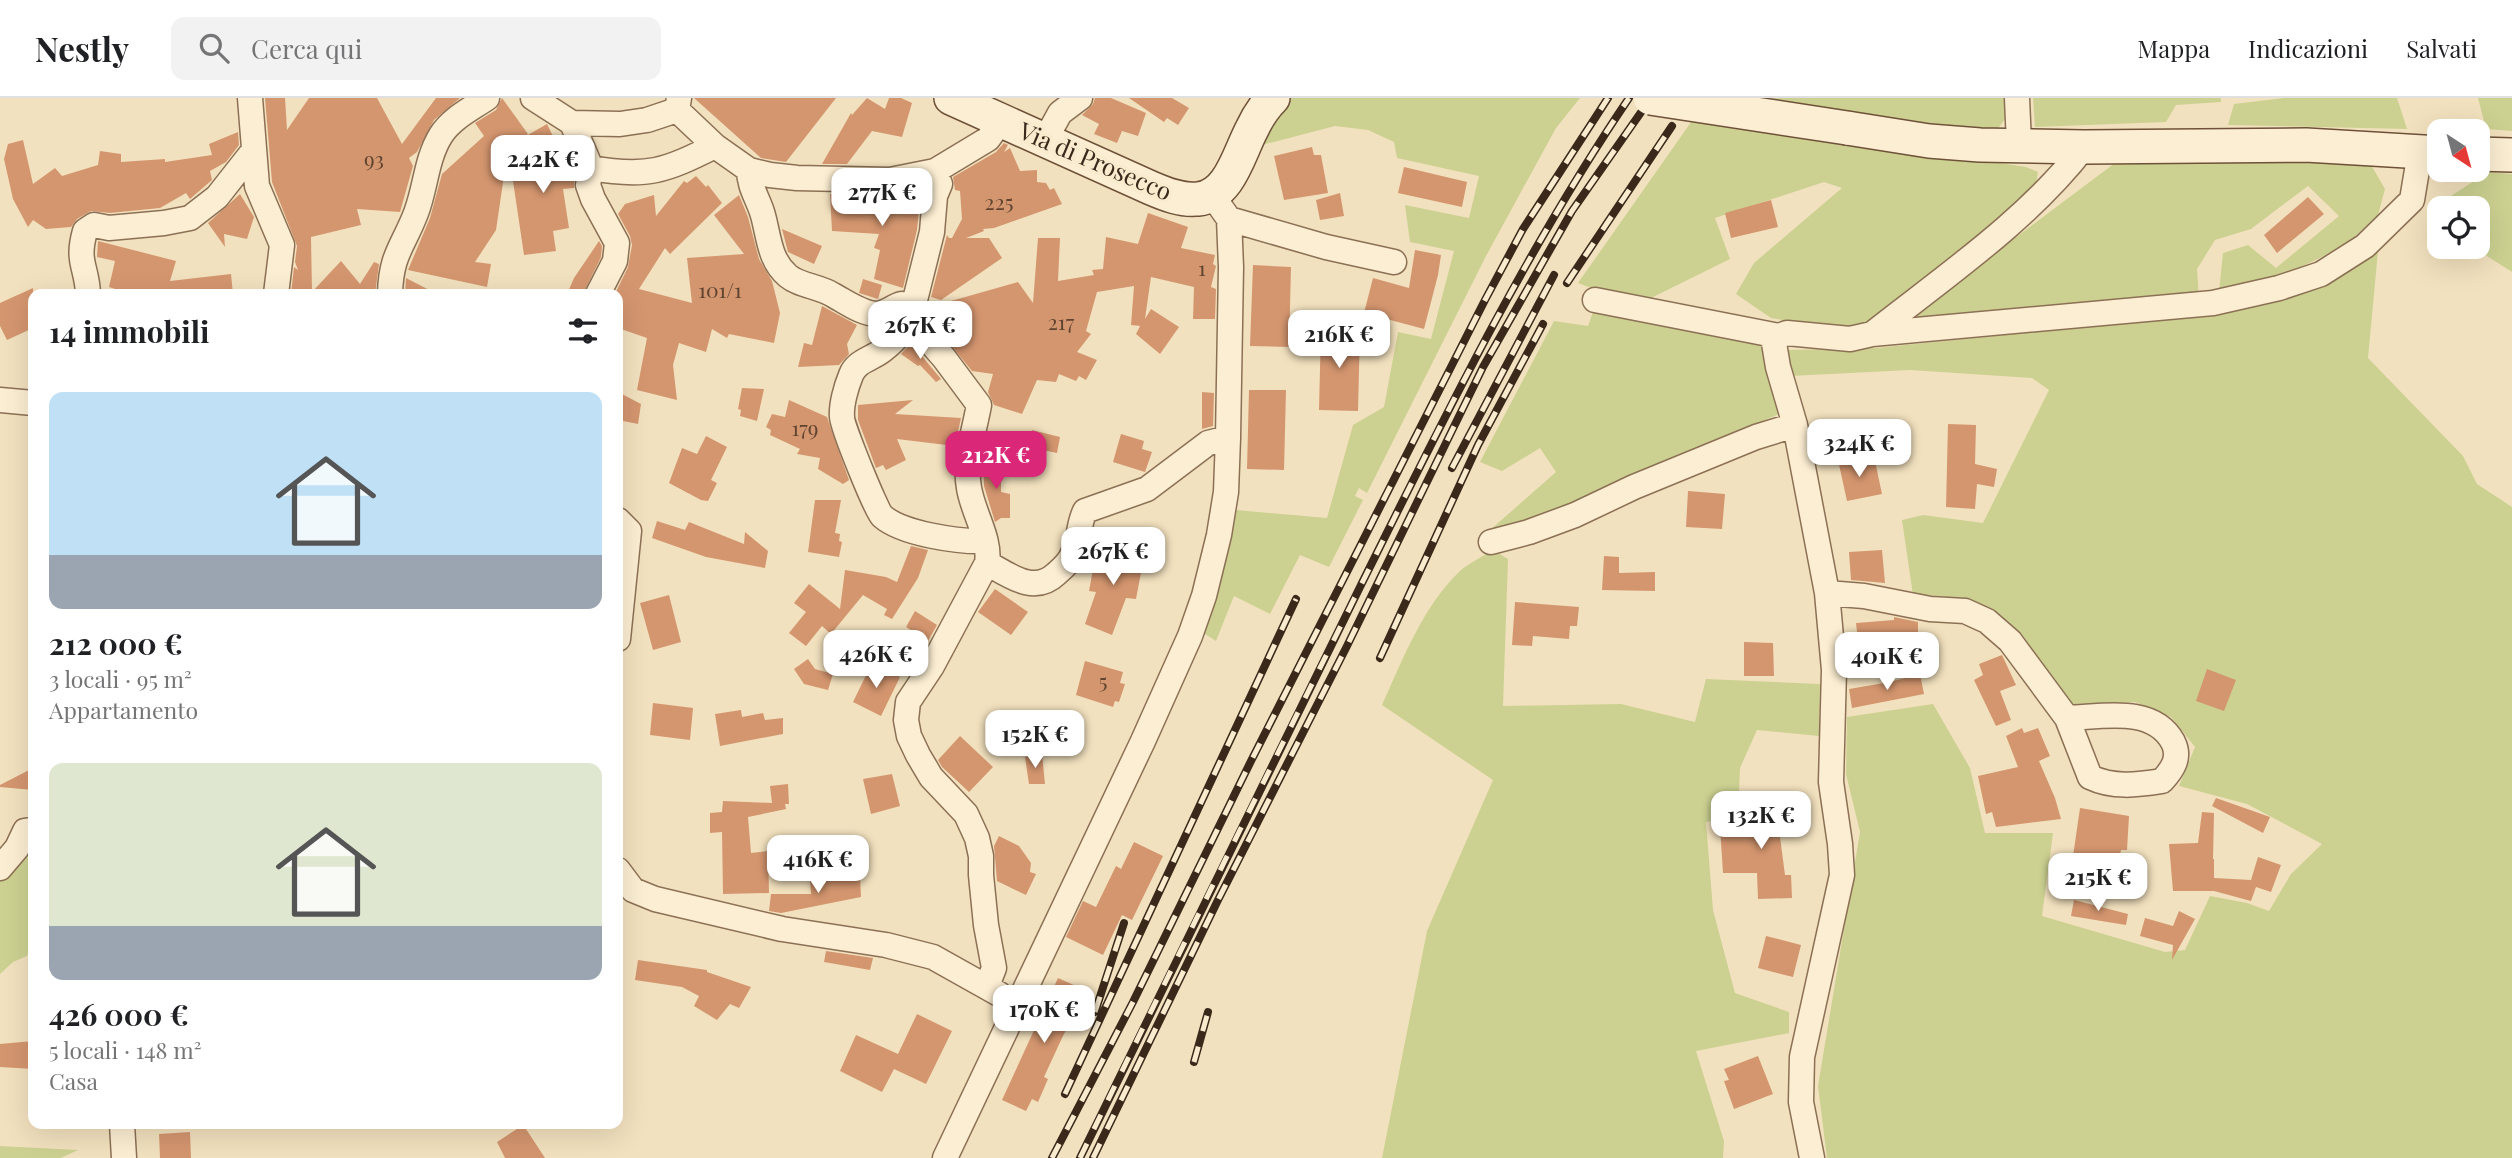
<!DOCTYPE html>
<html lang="it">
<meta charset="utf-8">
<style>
body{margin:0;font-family:"Playfair Display",serif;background:#f2f2f2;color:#202124;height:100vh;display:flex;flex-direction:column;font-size:26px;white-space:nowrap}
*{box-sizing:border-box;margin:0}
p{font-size:23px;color:#757577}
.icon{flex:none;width:38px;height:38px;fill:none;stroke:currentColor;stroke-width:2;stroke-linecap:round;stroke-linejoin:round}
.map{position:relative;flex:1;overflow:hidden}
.drawer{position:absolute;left:28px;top:191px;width:595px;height:840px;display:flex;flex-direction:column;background:#fff;border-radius:14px;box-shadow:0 7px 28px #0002}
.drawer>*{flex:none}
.needle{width:46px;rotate:144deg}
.tools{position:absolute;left:2427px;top:21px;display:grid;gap:14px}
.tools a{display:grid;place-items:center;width:63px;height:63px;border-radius:14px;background:#fff;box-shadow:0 7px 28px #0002;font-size:35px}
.price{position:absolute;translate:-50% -60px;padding:0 16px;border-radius:14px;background:#fff;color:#222;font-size:23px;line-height:46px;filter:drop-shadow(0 2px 4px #0008)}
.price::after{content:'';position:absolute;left:50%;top:42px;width:21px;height:16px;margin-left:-10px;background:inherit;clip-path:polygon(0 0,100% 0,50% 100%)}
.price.current{background:#db2777;color:#fff}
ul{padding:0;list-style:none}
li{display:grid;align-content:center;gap:14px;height:371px;padding:0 21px}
li span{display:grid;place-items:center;height:217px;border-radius:14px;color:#555}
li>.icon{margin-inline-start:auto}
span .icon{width:126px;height:126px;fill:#fffc;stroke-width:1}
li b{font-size:30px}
h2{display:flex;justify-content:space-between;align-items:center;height:84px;padding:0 21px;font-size:30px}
header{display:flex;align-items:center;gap:42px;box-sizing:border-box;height:98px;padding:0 35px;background:#fff;border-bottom:2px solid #e0e0e0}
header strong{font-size:33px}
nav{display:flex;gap:38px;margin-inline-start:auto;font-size:24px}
.search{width:490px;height:63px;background:#f2f2f2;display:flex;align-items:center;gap:18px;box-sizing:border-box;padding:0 24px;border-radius:14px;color:#757577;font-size:26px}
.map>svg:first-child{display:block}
.green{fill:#ccd191}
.building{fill:#d4966f}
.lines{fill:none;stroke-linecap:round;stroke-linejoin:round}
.street-casing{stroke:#8c7055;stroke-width:27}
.secondary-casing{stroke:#6e5138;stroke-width:36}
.street{stroke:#fceed2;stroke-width:24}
.secondary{stroke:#fceed2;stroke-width:33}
.rail-casing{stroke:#3a291b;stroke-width:8}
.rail{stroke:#f9ebce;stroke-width:5;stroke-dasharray:16;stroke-linecap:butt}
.secondary-bridge-casing{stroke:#6e5138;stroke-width:36;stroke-linecap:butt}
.secondary-bridge{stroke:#fceed2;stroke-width:33}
.labels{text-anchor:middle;stroke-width:7;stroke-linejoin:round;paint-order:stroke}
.number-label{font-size:21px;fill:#604430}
.street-label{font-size:24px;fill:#3a291b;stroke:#f9ebce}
</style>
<header>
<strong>Nestly</strong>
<div class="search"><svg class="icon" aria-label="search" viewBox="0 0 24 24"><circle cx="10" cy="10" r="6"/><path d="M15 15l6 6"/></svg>Cerca qui</div>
<nav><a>Mappa</a><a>Indicazioni</a><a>Salvati</a></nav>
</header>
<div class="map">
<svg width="2512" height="1060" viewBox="0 0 2512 1060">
<rect width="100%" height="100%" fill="#f2e1be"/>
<path class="green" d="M1292,0H1580L1556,30L1486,158L1367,395L1359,390L1355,398L1363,402L1329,469L1300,457L1270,516L1234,498L1216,543L1202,534L1221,476L1236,412L1327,420L1353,327L1384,309L1398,234L1431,241L1454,153L1410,144L1405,107L1469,120L1479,78L1397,60L1394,44L1368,32L1335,28L1258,48L1287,2Z
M1708,0H2007L2010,14L1997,32L1850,17L1844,41L2026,69L2038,74L2035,92L1869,228H1818L1771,220L1736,196L1754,165L1842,90L1824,84L1715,120L1730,161L1651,200L1599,193L1578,185Z
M2033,0H2221V4L2176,7L2166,24L2035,29Z
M2284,0H2397L2407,31L2228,27L2234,6Z
M2478,0H2512V33L2486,31Z
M2119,62L2370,65L2385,91L2378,117L2345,148L2282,178L2219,194L2223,155L2248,147L2276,170L2339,118L2308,88L2251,131L2215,142L2197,171L2199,200L1921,223L1916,214Z
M2488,74L2512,76V174L2473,149H2478V110H2440L2439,127L2438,126L2437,107Z
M2378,153L2368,260L2463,358L2477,386L2512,409V1060H1827L1818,988L1860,734L1846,676L1847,619L1933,606L1970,670L1985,735H2053L2042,818L2165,854L2185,852L2210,798L2247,805L2269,813L2291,776L2322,746L2247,706L2179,688L2195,649L2171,619L2135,604L2069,607L1980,507L1942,498L1913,497L1902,422L1923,417L1983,425L2049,292L2032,280L1910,272L1790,278L1787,252L1876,250L2201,217L2340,175Z
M1593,214L1763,248L1770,270L1779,316L1600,395L1481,440L1556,374L1540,350L1502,373L1480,364L1554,223L1588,228Z
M1493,452L1508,461L1503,608L1621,606L1695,624L1706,581L1820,586L1819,638L1757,632L1740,670L1738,718L1706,724L1713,812L1735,895L1789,914V935L1696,953L1724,1043L1723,1060H1382L1427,833L1493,682L1382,607C1403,561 1423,508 1460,473C1469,465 1482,459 1493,452Z
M30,751L29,857L13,864L0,876V782Z
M0,1048L78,1052L61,1060H0Z"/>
<path class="building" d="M265,0H285L287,32L309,0H377L402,46L436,0H460L434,22L417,54L409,60L413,68L400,114L357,111L361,127L311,139L312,194L341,163L360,186L374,164L379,166L375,196H291L294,169L298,172L295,164L297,148L272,84Z
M502,0L528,36L495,56L505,71L496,132L475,164L491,166L487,189L408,172L430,120L442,76L484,38L475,25L496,12Z
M694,0H836L786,64L761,60Z
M867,0L885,11L889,0H901L912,5L902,39L872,33L847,66H822L851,15L852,17Z
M1095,0H1111L1146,15L1138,38L1122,33L1117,45L1094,36L1099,26L1082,17L1093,6Z
M1129,0H1172L1189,10L1178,27L1167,20L1164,24Z
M547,26L568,69L571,68L574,79V90L563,91L569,130L553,133L556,153L524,157L513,83L541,68L526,38Z
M238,34L239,47L226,64L210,73L212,82L190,101L186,95L160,110L110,115L91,113L77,121L71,129L46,131L33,122L28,129L13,101L4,61L8,46L23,42L33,86L55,70L62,78L98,67L100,53L121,56V64L165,61V64L212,57L209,46Z
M1004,45L1008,47L1004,54L1010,50L1020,73L1037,72V84L1046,85L1050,92L1054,90L1062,106L994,130L983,131L984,133L966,140H989L1002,160L941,202L931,199L947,137L949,140H952L962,121L960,93L955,92L953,79L996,54Z
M1312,49L1314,57H1321L1328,95L1284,102L1274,58Z
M1404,69L1467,84L1462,109L1398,95Z
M696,78L706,89L708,87L722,105L670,156L665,150L639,191L692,205L687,160L744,156L714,117L739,97L748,119L759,161L772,183L780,215L774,245L729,236L727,240L712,231L706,254L679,245L673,267L677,302L637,292L647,240L618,230V196H615L628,169L632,147L630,138L618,116L625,106L654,97L656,118L684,83L687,85Z
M909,93L921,94L917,132L903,190L874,181L880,152L874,150L879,136L832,133L830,96L890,97Z
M1340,95L1344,118L1320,122L1316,102Z
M240,96L254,119L247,141L224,136L225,149L208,125Z
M2308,99L2324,116L2277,155L2264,137Z
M1771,102L1778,129L1731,140L1725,115Z
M1148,115L1188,129L1181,150L1215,157L1213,166L1216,168L1211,189L1216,191L1215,221H1193L1194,189L1151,179L1145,221L1151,211L1179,229L1160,256L1136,236L1140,228L1131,227L1134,188L1097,194L1086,233L1091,236L1077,254L1097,262L1086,282L1079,278L1076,283L1059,276L1056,284L1037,282L1022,316L994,307L988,294L993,276L972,273L927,218L930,209L1018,184L1033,205L1038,140H1060L1058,183L1094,177L1092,172L1103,171L1106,139L1138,146Z
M782,131L822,148L814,166L788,154Z
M98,143L176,163L170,183L231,176L233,196H131L109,189L115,163L97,159Z
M599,143L602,148L601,159L583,196H567L574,180Z
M1415,152L1441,157L1438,177L1424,231L1364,215L1373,180L1409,190Z
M1253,167L1291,169L1289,249L1250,248Z
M406,180L437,196H405Z
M863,181L882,187L878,201L859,195Z
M33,190V230L7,242L0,228V205Z
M822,208L857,227L847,246L849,256L839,267L798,269L804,245L812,247Z
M1321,231L1360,233L1358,313L1319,312Z
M911,245L941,281L936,284L920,267L918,268L901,256Z
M742,290L764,291L757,323L740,318L741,312L738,311Z
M1249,292H1286L1284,372L1247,371Z
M618,294L641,306L638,326L618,322Z
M1202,294L1214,295L1213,328L1202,331Z
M789,302L827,319L849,382L843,386L818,371L820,360L797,356L800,351L770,337L771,332L766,329L772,316L785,319Z
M913,302L895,316L961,320L955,348L897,341L906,362L886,372L883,367L876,370L858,322V307Z
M1948,326L1976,327L1975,366L1997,371L1994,389L1977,386L1975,411L1946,409Z
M1032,332L1060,339L1057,355L1029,349Z
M1121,336L1144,343L1142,351L1152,354L1145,374L1113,364Z
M706,338L727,349L711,382L717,385L708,403L701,402L669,385L682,350L697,356Z
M1856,358L1858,366L1875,363L1882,396L1847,403L1838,362Z
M983,365H1001V394L1010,396V420H1001L995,424L984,388Z
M1688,393L1725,396L1722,431L1686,429Z
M815,402H841L835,435L840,436L839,443L842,444L839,459L808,454Z
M657,423L685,432L689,424L744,446L745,434L768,453L765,470L706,459L652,440Z
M911,448L928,452L918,480L892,521L884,517L887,511L863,497L831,536L822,528L806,548L789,535L806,514L794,505L809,486L840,511L845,472L886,479L897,484Z
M1097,450L1144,459L1136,501L1126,500L1112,537L1085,526L1096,494L1089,493Z
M1882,452L1885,485L1851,482L1849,454Z
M1604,458L1619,459V475L1655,474V493L1602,492Z
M995,491L1028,514L1011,537L978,514Z
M669,497L681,544L653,552L640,505Z
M1515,504L1579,509L1577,528H1570L1569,541L1533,538L1532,548L1512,547Z
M915,513L937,527L928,543L906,529Z
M1894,519L1918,524V538L1882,539L1883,556H1854L1852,534H1857L1856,525L1894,522Z
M1744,544L1773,545L1774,578H1744Z
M2002,557L2016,587L2000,593L2011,622L1996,628L1974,582L1983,577L1979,566Z
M808,561L815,571L833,576L828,592L804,586L794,571Z
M1085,563L1123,574L1120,585L1125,586L1119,604L1115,603L1113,609L1076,597Z
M872,565L900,579L881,618L853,604Z
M2207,571L2236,582L2224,613L2196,603Z
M1920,576L1924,596L1852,610L1849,591L1890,584Z
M653,605L693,610L690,642L650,637Z
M741,612L742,619L763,615L765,622L783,620V636L720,648L715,616Z
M2022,630L2024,635L2038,630L2050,658L2039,663L2055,700L2061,721L1996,729L1992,714L1986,716L1978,678L2018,669L2006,638Z
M960,638L993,669L969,694L942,669L938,662Z
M1042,656L1045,686H1029L1025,659Z
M33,670V692L0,689V687Z
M892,676L900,708L871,716L863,681Z
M788,686L789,706H785L786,711L748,719L751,755L768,753L769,795L723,796L722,734L710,735V715L722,714L723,703L772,705L770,688Z
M2216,700L2270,719L2263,735L2212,708Z
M1792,706L1793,739H1780L1785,777H1791L1792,800L1758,801L1757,775H1723L1720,729L1759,725V719H1762L1761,707Z
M2080,710L2129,718L2127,752H2121L2114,793L2076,794L2077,787L2069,786Z
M2202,714L2214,715L2213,761H2214V780L2251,782L2258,759L2281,767L2271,794L2256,789L2251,803L2214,793H2173L2169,746L2198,745Z
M999,738L1019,748L1031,765L1030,774L1036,776L1026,797L997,783L994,748Z
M1134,744L1163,758L1132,822L1122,817L1103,857L1066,839L1083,803L1096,809L1116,768L1121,771Z
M860,779L861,799L781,815L769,813L771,796H811L810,781Z
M2074,802L2128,816L2126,827L2071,818Z
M2179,813L2195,821L2172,862L2173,847L2140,838L2145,820L2173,828Z
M1766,838L1801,847L1793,879L1758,870Z
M826,853L873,860L870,872L824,864Z
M638,862L707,872V874L751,889L739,910L730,906L717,922L694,908L699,898L682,889L635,882Z
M1058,880L1085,892L1079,905L1083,907L1073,928L1069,926L1062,940L1044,979L1048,981L1038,1004L1032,1001L1026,1013L1002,1002Z
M917,916L952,933L926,986L894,971L882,994L840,973L856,937L898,956Z
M33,943V971L0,969V946Z
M1758,958L1773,996L1734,1011L1724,983L1729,982L1724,971Z
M523,1027L528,1034L545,1060H505L497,1044Z
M190,1034L191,1060H160L159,1036Z"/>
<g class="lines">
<defs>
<path id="street" d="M250,0L257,88L282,147L276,196
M533,0L572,25L620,26L647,22L677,12L679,0
M2017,0L2019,46
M677,12L715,48
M572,25L591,70C647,80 665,73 715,48L749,72L770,77L797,80L890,82L935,73L988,41L1001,23
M1044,44L1060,15L1080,0
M591,70L588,87L593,101L617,145L615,163L598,196
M749,72C749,88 757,99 762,114C769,136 768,161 788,178C800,188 819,188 833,197C846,204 862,216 877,216C887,215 893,208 902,206L912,214L932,134L935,98L940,86L935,73
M1229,121L1326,149L1394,164
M88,196C87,168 76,165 85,133L94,127L109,130L164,125L190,120L217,99L254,52
M390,196C391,156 403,149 416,115C426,89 426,61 441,37C452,20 471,11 487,0
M1595,202L1779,238
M912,214C907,229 896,242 883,252C872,261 856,263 851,277C846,289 841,307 842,319C842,328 876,412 882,418C902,436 959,444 985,443
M910,221L944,260L979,307C974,334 964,363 969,390C973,415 991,441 987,465L932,568L908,604L906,622L909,638L918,657L931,679L966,716L977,740L981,758V777L986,827L994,870L987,888
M1872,236L2213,205L2279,190L2321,176L2365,148L2412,102L2420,54
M0,302L33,305
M618,422L629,433L618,541
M1491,444L1529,434L1575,417L1634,389L1756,339L1795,327
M987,465C1009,477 1034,497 1056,476C1063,470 1070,464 1073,455C1080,441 1078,427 1085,413L1147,391L1208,345L1228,340
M1827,495L1864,498L1930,511L1965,513L1987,523L2010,543L2067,620L2090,679C2113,690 2137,687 2162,683C2172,672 2181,660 2173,644C2153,607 2102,619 2067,620
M0,770L17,750L25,733L33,732
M618,772L633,792L655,801L782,831L886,847L933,859L999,896
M122,1026L124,1060
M945,1060L1143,643L1190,538L1204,498L1219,437L1226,394L1228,340L1231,169L1229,121L1212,97
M1812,1060L1801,1004L1802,959L1842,777L1840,746L1831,684L1834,572L1827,495L1795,327L1778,269L1774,245L1779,238L1787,235L1850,241L1872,236C1944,179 2028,122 2084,49"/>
<path id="secondary" d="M951,0L1151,90C1165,96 1182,103 1198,101C1230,98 1239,55 1252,31C1257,20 1264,9 1273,0
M1847,30L1929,43L1980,47L2084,49L2306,47L2440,55
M2478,56L2512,57"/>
</defs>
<use href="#street" class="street-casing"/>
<use href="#secondary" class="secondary-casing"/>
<use href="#street" class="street"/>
<use href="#secondary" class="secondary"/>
<defs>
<path id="rail" d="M1567,185L1672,28
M1452,370L1554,177
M1380,560L1478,347L1543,226
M1095,914L1124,825
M1194,964L1208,914
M1065,996L1296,501
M1052,1060L1133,904L1251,663L1485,202L1523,131L1608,0
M1080,1060C1172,869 1266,679 1360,489C1443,322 1524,155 1629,0
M1093,1060L1218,802L1347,548L1483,269L1572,113L1651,0"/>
</defs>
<use href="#rail" class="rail-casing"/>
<use href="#rail" class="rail"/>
<defs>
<path id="secondary-bridge" d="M1650,0L1847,30"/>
</defs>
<use href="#secondary-bridge" class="secondary-bridge-casing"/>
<use href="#secondary-bridge" class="secondary-bridge"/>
</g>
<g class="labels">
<g class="number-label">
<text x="374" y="69">93</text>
<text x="999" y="112">225</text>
<text x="1202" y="178">1</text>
<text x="720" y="200">101/1</text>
<text x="1061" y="232">217</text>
<text x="805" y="338">179</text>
<text x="1103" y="591">5</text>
</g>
<g class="street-label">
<text transform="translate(1095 64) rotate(23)" y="8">Via di Prosecco</text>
</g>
</g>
</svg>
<div class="tools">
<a><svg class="needle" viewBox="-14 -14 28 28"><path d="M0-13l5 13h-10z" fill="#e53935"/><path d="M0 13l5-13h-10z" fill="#757577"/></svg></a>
<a><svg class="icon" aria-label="locate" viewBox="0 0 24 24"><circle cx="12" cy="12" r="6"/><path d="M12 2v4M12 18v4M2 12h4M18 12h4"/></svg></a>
</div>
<b class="price" style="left:543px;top:97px">242K €</b>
<b class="price" style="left:882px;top:130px">277K €</b>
<b class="price" style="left:920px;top:263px">267K €</b>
<b class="price" style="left:1339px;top:272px">216K €</b>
<b class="price" style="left:1859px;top:381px">324K €</b>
<b class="price current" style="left:996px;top:393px">212K €</b>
<b class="price" style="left:1113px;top:489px">267K €</b>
<b class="price" style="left:876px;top:592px">426K €</b>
<b class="price" style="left:1887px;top:594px">401K €</b>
<b class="price" style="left:1035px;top:672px">152K €</b>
<b class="price" style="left:1761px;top:753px">132K €</b>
<b class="price" style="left:818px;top:797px">416K €</b>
<b class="price" style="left:2098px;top:815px">215K €</b>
<b class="price" style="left:1044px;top:947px">170K €</b>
<section class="drawer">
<h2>14 immobili<svg class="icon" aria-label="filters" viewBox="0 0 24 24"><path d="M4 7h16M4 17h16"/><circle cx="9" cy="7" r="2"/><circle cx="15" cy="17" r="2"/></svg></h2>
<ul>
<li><span style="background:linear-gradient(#bfe0f5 75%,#9aa5b1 0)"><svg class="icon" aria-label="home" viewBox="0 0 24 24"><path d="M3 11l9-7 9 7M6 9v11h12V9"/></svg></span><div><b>212 000 €</b><p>3 locali · 95 m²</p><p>Appartamento</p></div></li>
<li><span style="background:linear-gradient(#dfe7d0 75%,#9aa5b1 0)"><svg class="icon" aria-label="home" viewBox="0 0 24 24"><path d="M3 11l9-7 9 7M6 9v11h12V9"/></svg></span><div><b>426 000 €</b><p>5 locali · 148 m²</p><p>Casa</p></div></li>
</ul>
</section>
</div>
